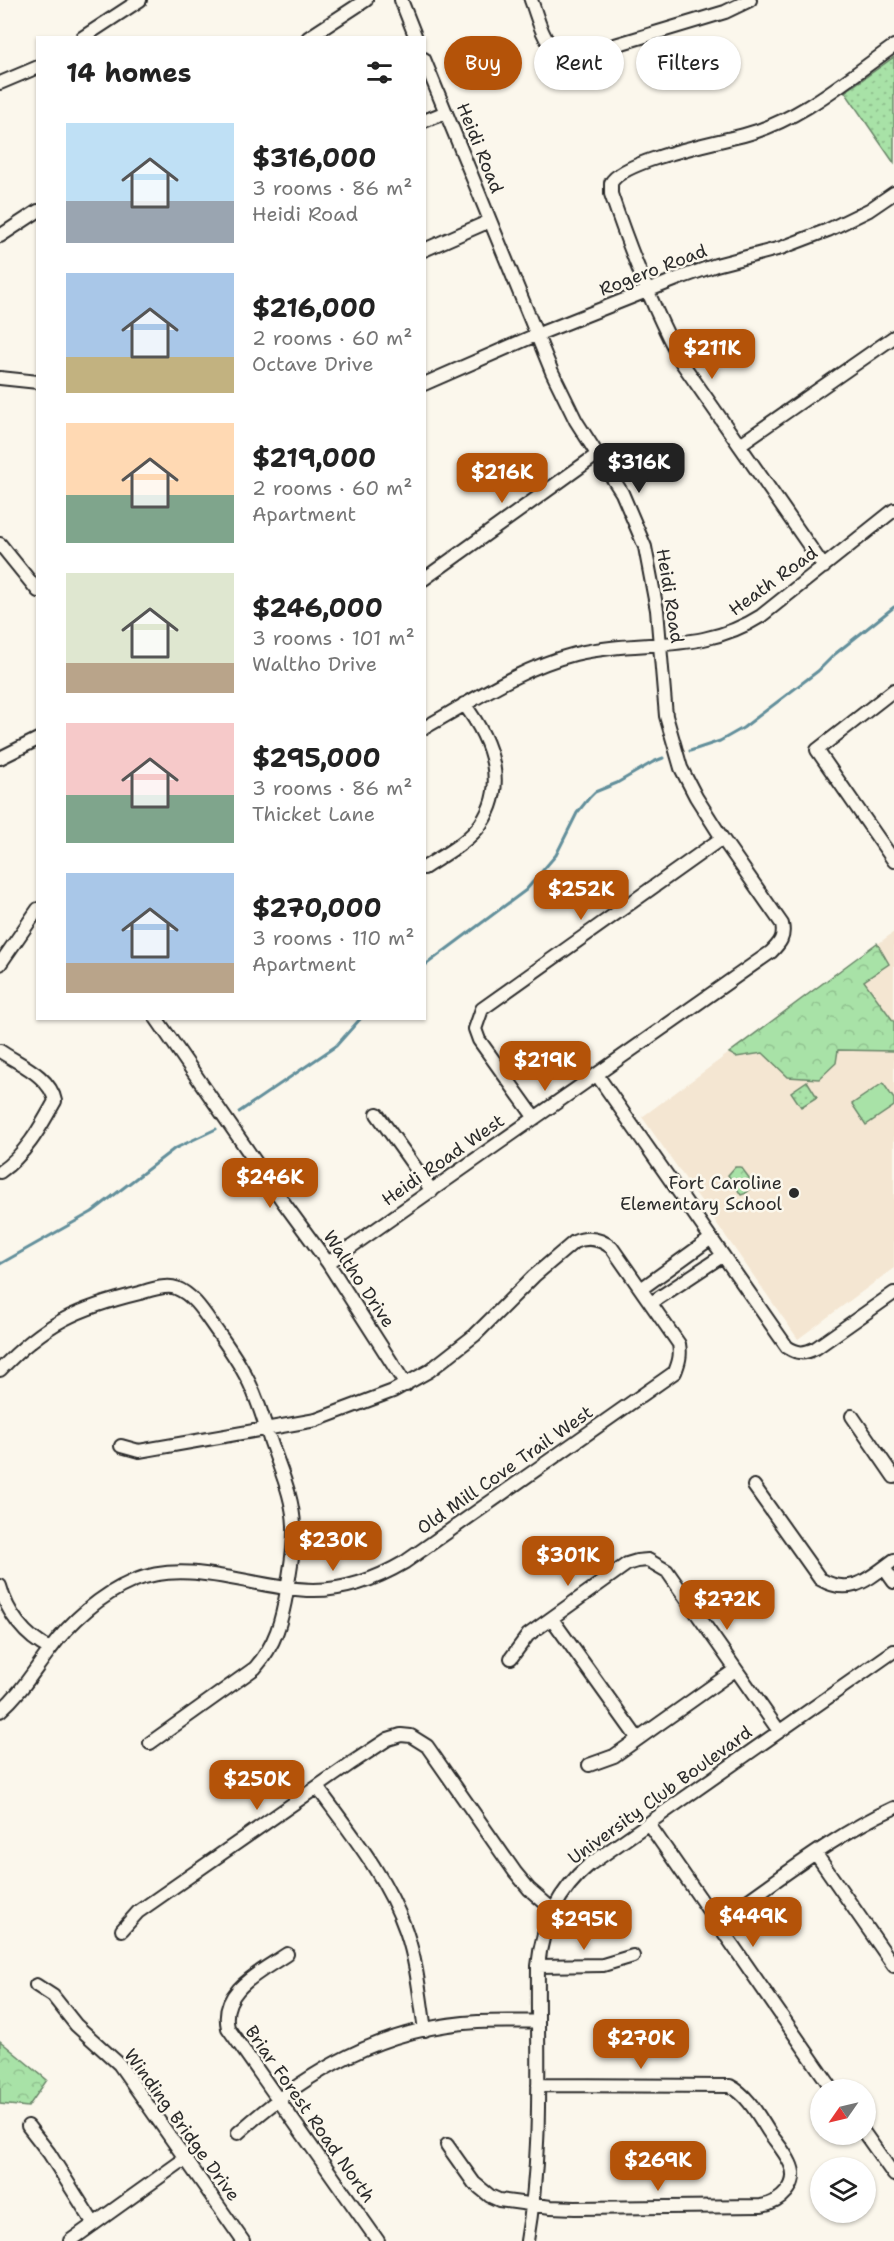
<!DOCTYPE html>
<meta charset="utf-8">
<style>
body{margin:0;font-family:"Shantell Sans",sans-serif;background:#f6f6f6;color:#222;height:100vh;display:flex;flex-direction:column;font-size:22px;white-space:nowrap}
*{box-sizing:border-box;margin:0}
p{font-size:20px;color:#767676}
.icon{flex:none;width:33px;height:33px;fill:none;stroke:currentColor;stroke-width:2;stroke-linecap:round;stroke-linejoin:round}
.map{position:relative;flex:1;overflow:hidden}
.panel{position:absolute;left:36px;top:36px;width:390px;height:984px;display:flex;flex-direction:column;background:#fff;border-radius:0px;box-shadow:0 2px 4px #0004}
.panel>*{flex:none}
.banner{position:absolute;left:444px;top:36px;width:360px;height:54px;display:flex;gap:12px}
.needle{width:39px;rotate:236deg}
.tools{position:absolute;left:810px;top:2079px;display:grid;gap:12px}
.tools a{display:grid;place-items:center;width:66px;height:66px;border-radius:50%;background:#fff;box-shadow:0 2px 4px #0004;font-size:30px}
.price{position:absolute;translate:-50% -51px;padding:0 14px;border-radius:12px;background:#b45309;color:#fff;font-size:20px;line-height:39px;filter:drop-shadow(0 2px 3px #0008)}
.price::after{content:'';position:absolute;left:50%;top:36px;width:18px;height:14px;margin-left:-9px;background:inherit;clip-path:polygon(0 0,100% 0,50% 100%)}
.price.current{background:#222;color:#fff}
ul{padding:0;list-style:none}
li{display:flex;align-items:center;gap:18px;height:150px;padding:0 30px}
li span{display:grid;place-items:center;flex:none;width:168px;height:120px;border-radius:0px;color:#555}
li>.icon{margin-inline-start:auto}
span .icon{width:72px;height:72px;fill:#fffc;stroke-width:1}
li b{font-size:26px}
h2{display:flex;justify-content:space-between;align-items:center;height:72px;padding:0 30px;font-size:26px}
.tag{padding:0 21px;border-radius:27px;background:#fff;box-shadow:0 2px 4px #0004;font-size:21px;line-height:54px}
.tag.current{background:#b45309;color:#fff}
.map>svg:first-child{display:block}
.built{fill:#f4e6d2}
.grass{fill:#a8e2a7;stroke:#6a8669;stroke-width:1.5}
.forest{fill:url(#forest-crowns);stroke:#6a8669;stroke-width:1.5}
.park{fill:url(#park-dots);stroke:#6a8669;stroke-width:1.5}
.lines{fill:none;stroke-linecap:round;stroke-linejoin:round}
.stream{stroke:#628f9b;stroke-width:3}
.minor-casing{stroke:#2b2b2b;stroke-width:16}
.minor{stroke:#fbf7ec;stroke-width:12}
.poi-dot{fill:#2b2b2b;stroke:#fbf7ec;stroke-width:2}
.labels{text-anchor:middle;stroke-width:5;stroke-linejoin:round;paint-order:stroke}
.street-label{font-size:18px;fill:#2b2b2b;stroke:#fbf7ec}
.poi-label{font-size:18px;fill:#2b2b2b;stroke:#fbf7ec;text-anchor:end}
</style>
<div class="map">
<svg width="894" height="2241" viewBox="0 0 894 2241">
<defs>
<pattern id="forest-crowns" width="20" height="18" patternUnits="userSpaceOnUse" patternTransform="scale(1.5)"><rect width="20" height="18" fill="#a8e2a7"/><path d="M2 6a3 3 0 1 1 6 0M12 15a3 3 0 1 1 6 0" fill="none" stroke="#91c290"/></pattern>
<pattern id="park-dots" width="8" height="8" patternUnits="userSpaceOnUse" patternTransform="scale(1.5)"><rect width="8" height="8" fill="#a8e2a7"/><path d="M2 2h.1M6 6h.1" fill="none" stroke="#91c290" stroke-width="1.8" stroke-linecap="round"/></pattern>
</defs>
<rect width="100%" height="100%" fill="#fbf7ec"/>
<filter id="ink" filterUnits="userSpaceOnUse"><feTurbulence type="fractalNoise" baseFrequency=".0167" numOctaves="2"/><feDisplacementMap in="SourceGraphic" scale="12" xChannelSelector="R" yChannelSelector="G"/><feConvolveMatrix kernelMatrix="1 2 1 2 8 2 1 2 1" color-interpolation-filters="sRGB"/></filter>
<g filter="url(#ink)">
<path class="built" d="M894,932V1268L798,1339L642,1117Z"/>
<path class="grass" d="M883,1083L894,1099V1106L866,1125L852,1104Z"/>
<path class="forest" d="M877,943L889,964L864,981L894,1022V1051L838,1050L836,1063L819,1079L788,1077L763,1053L736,1057L729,1053Z
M0,2041L47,2080L28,2107L0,2104Z"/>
<path class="park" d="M894,57V163L845,92Z
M807,1081L817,1097L801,1107L791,1092Z
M735,1167H741L753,1183C750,1189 748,1194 741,1195L728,1175Z"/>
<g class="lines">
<path class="stream" d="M690,751L720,741L743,728L818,671L835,654L894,607
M424,966L526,890L556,855L577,813L589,798L595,792L617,783L653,762L663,758
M239,1112L336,1046L361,1018
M0,1264L92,1212L174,1149L216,1129"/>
<defs>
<path id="minor" d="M401,0L416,38
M531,0C541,26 543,53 575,57L725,12L750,0
M82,38L140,0
M308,38L366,0
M0,83L38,67
M424,121L446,112
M0,236L38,211
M424,250L490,221
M0,378L38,382
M424,384L536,335L677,279L716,265L781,248L828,230L869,210L894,193
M739,445L894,337
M0,544L38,591
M824,567L682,363C653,309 631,253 611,194V183C623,160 718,142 744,135C801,120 847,79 894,46
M424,579L598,454
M894,690L817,750L894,861
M424,728C474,700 520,668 575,654C641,638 700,655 761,616L894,510
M0,758L38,739
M424,868C442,856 463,845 477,829C510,788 492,741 464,704
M0,964L38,909
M156,1018L284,1203L328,1263L406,1385
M0,1051C19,1064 50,1076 55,1101C40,1128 26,1154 0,1172
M597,1075L787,1347C798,1354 804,1354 816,1348L894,1293
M377,1114L432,1191
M535,1118L479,1040L475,1029L482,1009L722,838
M328,1263L771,952C780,943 785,937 782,924L722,838L696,797L681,768L666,716L657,610L645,547L622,493L576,421L552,372L424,59
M641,1289L710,1239
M651,1303L722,1256
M0,1370C45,1323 78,1308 140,1293C150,1290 167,1284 176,1288C195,1295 207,1318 219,1334C234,1355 248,1376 257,1401C263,1416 267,1432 273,1448C282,1474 293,1498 294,1526C295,1547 290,1569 287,1590C282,1620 276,1644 255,1668L150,1743
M852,1416L894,1477
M754,1486L820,1579C851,1597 868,1579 894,1560
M884,1568L894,1582
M0,1586C7,1613 25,1637 50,1649
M552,1619L638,1739
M511,1658L528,1635L627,1564L637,1561L648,1560L667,1571L779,1731
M0,1711C21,1693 33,1672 49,1651C70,1622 100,1595 133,1581C191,1557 255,1590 314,1590C347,1590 378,1578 405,1562L675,1372C679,1362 681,1355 679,1344L612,1248C601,1239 588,1236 574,1242L534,1276L475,1335L429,1371L393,1391L316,1420L139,1451L121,1446
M589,1765L614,1756L735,1670
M317,1787C350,1832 387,1877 406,1931C417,1963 420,1997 425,2030
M648,1823L833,2090
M816,1854L894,1966
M717,1922C775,1883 830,1837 894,1808
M122,1930L138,1912L350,1764L388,1739L401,1735L411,1736L427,1746L515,1872L529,1889L552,1909
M287,1954C261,1972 219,1990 228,2028L378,2241
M538,1966L603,1965L633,1956
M36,1985L53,1996L76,2025L119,2064L243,2241
M28,2126L49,2153L94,2224
M238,2133C307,2071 383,2027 478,2022C498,2021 518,2022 538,2021
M865,2134L894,2175
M447,2145L474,2183L490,2196L499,2200L551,2207L575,2208L761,2206C780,2203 801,2185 790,2163C785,2152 776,2142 769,2132C758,2115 748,2095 730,2086L538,2085
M70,2241L186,2158
M527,2241C543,2150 537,2058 538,1966C542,1926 558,1891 589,1865L894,1651"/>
</defs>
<use href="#minor" class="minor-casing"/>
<use href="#minor" class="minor"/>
</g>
</g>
<circle class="poi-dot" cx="794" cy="1193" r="6"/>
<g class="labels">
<g class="street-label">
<text transform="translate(480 148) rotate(68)" y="6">Heidi Road</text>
<text transform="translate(653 270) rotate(-21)" y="6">Rogero Road</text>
<text transform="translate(773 581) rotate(-36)" y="6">Heath Road</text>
<text transform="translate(670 596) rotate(81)" y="6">Heidi Road</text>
<text transform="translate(443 1160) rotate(-35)" y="6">Heidi Road West</text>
<text transform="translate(359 1279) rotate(56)" y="6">Waltho Drive</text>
<text transform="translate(505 1470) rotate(-35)" y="6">Old Mill Cove Trail West</text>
<text transform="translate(660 1795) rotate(-36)" y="6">University Club Boulevard</text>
<text transform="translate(310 2114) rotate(55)" y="6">Briar Forest Road North</text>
<text transform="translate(182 2125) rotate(54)" y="6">Winding Bridge Drive</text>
</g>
<g class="poi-label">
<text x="782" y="1189">Fort Caroline<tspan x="782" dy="21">Elementary School</tspan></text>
</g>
</g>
</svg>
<div class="tools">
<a><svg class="needle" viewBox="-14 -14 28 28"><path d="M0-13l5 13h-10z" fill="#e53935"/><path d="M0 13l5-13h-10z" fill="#767676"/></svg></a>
<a><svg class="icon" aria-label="layers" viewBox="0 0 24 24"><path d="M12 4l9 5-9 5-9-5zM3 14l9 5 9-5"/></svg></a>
</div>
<b class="price" style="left:712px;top:380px">$211K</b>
<b class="price current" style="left:639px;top:494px">$316K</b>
<b class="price" style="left:502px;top:504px">$216K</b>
<b class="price" style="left:581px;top:921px">$252K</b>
<b class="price" style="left:545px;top:1092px">$219K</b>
<b class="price" style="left:270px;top:1209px">$246K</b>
<b class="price" style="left:333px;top:1572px">$230K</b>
<b class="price" style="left:568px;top:1587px">$301K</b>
<b class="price" style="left:727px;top:1631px">$272K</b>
<b class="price" style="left:257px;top:1811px">$250K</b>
<b class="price" style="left:753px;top:1948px">$449K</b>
<b class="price" style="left:584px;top:1951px">$295K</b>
<b class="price" style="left:641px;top:2070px">$270K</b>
<b class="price" style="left:658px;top:2192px">$269K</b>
<div class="banner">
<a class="tag current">Buy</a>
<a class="tag">Rent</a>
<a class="tag">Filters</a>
</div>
<section class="panel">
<h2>14 homes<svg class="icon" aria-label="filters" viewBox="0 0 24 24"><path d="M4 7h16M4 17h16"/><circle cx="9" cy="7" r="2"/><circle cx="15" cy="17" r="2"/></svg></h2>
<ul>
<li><span style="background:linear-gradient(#bfe0f5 65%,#9aa5b1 0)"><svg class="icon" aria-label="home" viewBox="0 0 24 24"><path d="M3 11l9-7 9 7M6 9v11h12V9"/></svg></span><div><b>$316,000</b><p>3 rooms · 86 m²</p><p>Heidi Road</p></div></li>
<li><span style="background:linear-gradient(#a9c7e8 70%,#c2b280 0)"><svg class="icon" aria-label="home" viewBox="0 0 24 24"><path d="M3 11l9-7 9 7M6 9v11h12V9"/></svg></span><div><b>$216,000</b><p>2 rooms · 60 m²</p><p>Octave Drive</p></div></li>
<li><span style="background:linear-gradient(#ffd9b3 60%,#7fa58c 0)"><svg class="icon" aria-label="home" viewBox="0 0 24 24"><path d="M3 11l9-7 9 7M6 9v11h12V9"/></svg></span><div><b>$219,000</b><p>2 rooms · 60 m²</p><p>Apartment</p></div></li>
<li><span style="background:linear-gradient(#dfe7d0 75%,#b9a48a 0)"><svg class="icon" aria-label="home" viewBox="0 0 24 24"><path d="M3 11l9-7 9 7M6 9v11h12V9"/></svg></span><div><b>$246,000</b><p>3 rooms · 101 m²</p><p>Waltho Drive</p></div></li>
<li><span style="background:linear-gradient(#f6c9c9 60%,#7fa58c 0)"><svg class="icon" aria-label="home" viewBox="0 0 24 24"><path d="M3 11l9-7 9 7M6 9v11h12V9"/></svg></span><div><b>$295,000</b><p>3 rooms · 86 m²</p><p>Thicket Lane</p></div></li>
<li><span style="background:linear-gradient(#a9c7e8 75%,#b9a48a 0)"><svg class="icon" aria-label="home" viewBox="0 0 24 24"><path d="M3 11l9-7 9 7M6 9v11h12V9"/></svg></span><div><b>$270,000</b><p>3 rooms · 110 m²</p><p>Apartment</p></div></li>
</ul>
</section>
</div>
